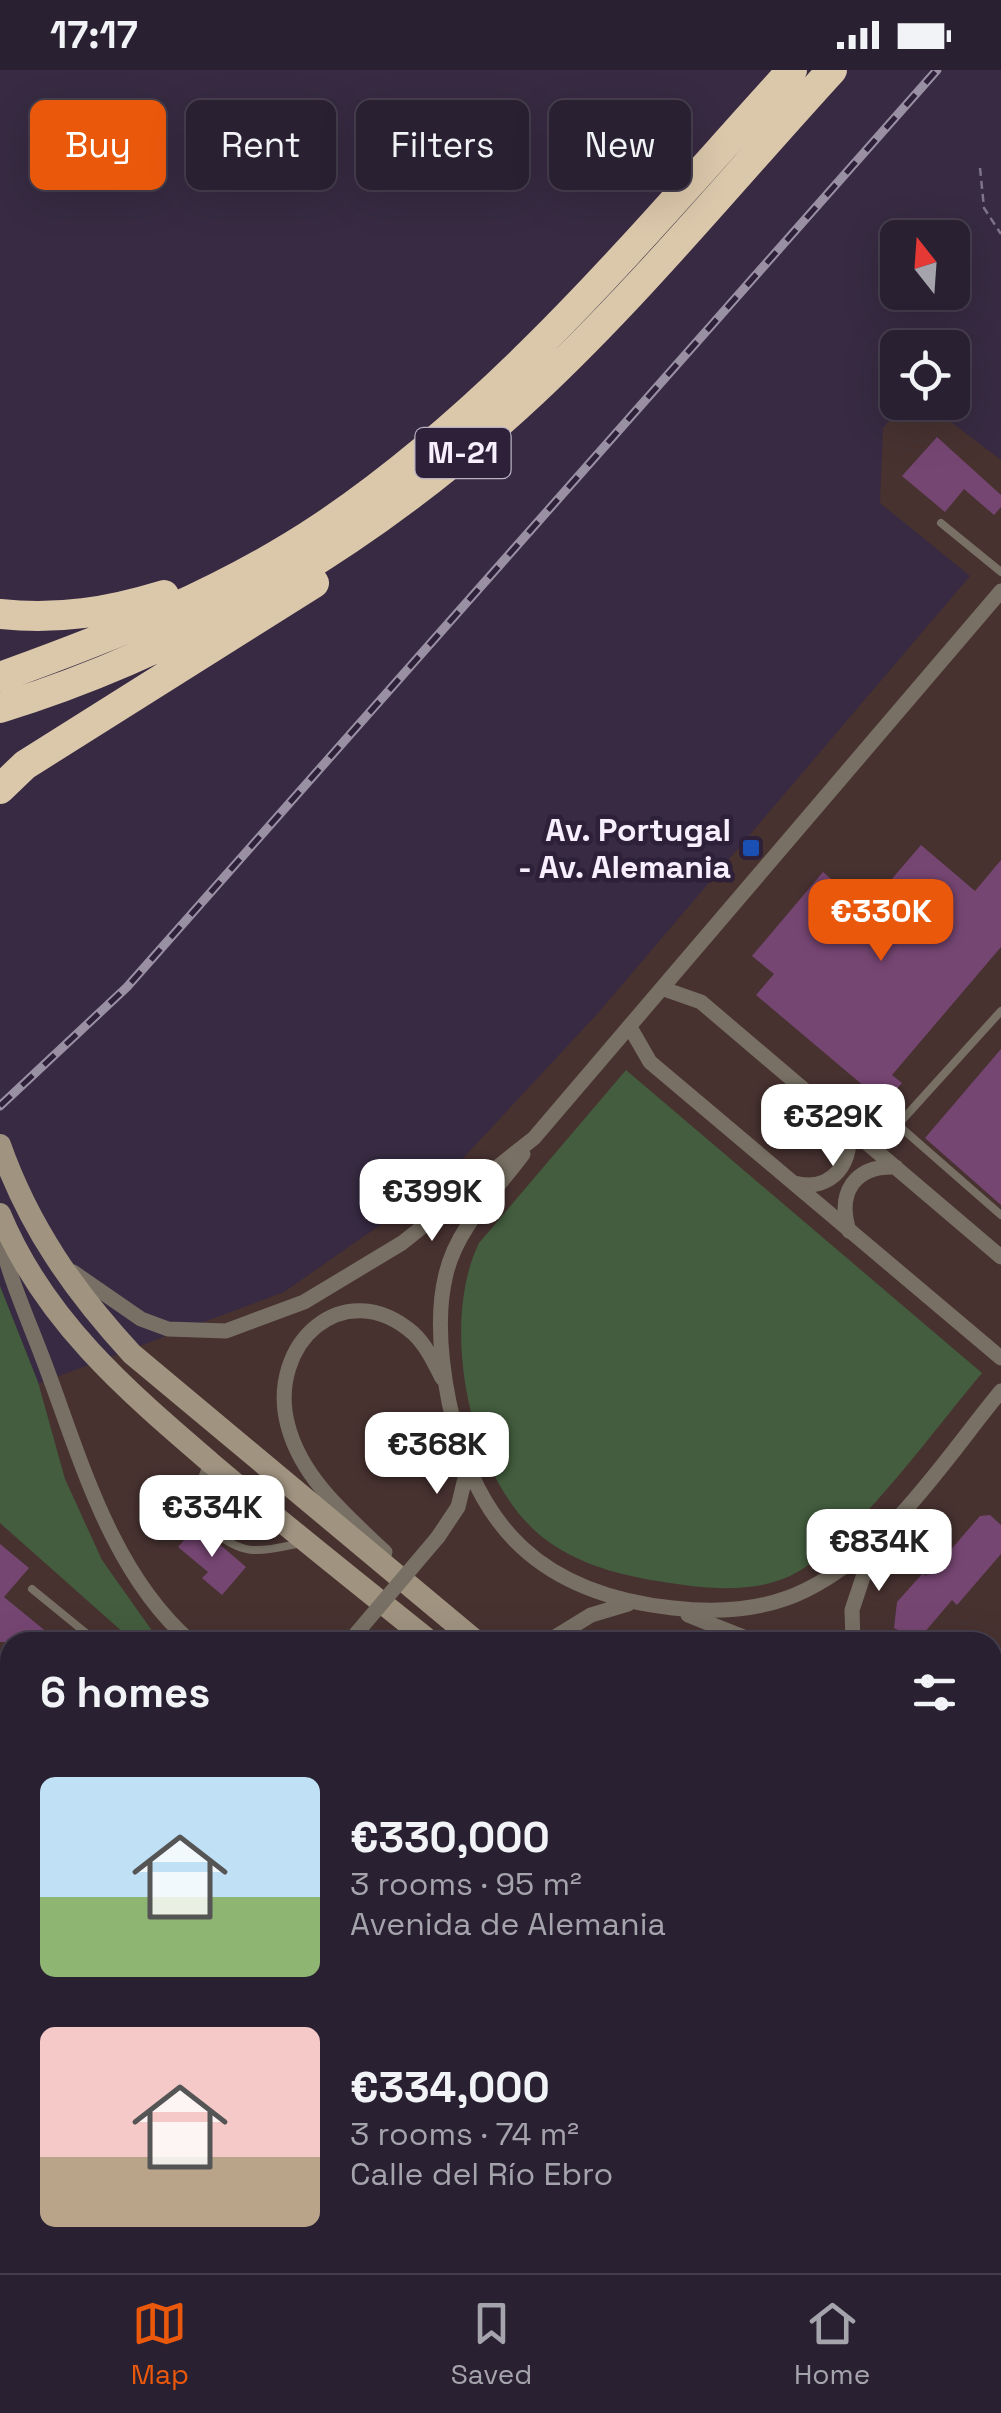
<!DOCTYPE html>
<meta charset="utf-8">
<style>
body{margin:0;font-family:"Space Grotesk",sans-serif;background:#31283a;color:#f1f3f6;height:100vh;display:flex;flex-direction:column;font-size:38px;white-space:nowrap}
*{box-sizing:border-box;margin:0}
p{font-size:32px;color:#a5a3ac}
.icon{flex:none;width:55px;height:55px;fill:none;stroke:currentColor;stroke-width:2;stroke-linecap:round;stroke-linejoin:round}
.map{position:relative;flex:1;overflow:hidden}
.details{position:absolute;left:0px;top:1562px;width:1002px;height:642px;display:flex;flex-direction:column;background:#292032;border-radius:30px 30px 0 0;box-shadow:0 10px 40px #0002,0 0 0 2px #453e4d}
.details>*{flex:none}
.top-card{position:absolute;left:30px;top:30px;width:942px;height:90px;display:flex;gap:20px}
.needle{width:65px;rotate:343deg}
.buttons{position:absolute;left:880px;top:150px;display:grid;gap:20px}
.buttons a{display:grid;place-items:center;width:90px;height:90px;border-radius:15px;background:#292032;box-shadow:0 10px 40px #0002,0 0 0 2px #453e4d;font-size:50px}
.price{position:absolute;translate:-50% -85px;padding:0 22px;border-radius:20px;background:#fff;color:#222;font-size:32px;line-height:65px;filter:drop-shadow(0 2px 5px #0008)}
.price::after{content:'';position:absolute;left:50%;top:60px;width:30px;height:22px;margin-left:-15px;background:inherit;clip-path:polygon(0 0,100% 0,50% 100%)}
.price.active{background:#ea580c;color:#fff}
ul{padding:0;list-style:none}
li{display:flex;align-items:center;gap:30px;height:250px;padding:0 40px}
li span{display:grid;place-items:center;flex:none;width:280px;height:200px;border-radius:15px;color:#555}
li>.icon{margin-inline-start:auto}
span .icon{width:120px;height:120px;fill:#fffc;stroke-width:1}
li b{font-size:42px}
h2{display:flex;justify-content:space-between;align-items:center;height:120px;padding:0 40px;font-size:42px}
.chip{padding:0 35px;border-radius:15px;background:#292032;box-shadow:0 10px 40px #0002,0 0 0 2px #453e4d;font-size:35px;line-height:90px}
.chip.active{background:#ea580c;color:#fff}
.status{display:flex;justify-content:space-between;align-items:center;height:70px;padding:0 50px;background:#292032;direction:ltr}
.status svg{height:28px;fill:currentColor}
.tabs{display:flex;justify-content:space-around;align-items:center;height:140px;border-top:2px solid #453e4d;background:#292032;font-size:28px;color:#a5a3ac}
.tabs a{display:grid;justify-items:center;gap:5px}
.tabs .active{color:#ea580c}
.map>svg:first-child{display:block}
.industrial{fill:#473230}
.green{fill:#435d3e}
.building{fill:#764673}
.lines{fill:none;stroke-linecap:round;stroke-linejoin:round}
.path{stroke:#7e7388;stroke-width:2.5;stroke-dasharray:8 5;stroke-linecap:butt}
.lane{stroke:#787064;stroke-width:8}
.street{stroke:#787064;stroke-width:15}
.secondary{stroke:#a09380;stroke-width:22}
.highway{stroke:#dbc7aa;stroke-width:30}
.rail-casing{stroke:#9a90a3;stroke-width:9}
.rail{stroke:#2d2038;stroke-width:5;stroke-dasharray:15;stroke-linecap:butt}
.street-bridge{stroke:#787064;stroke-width:15}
.transit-dot{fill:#1a4fb4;stroke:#2d2038;stroke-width:4}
.labels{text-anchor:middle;stroke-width:9;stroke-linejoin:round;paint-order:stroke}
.shield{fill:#2d2038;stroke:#bab1c3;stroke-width:2.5}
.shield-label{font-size:30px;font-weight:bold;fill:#f7effe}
.poi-label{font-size:32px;font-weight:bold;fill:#f7effe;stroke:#2d2038;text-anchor:end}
</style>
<div class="status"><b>17:17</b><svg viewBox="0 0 49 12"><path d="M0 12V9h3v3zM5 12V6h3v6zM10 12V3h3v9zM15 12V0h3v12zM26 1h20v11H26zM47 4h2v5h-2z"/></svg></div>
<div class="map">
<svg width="1001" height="2203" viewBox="0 0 1001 2203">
<rect width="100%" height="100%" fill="#372a42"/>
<path class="industrial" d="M904,333H926L1001,390V1764L993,1809L992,1572H10V2195H320L314,2203H0V1328L284,1222L439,1114L598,943L970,506L880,433L883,358Z"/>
<path class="green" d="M626,1000L982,1303C936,1357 850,1478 790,1506C753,1523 709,1519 670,1513C628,1507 584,1497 549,1472C470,1417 438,1257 479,1173Z
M0,1216L38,1312L65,1409L102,1490L160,1572H134L0,1453Z
M993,2056L1001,2057V2203H650L661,2195H992Z
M320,2195H592L585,2203H314Z"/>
<path class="building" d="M937,367L1001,425V437L994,445L964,419L945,442L902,406Z
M921,775L975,821L1001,790V877L892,1005L902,1013L884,1033L756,925L774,904L752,886L823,802L866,839Z
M1001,979V1135L925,1068Z
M990,1445L1001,1455V1484L957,1535L952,1530L918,1570L894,1558L897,1532L923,1503L926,1506L942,1480L948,1483L980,1446Z
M197,1455L246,1497L222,1525L202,1508L208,1502L178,1477Z
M0,1474L29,1498L4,1527L59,1572H0Z"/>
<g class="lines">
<path class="path" d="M980,98L984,138L1001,164
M992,2148L1001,2151
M834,2195V2203
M855,2195L882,2203
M940,2195L967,2203
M388,2203L395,2195
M473,2203L481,2195"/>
<path class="lane" d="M941,453L1001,502
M898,1055L1001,1145
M875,1080L1001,941
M207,1395L192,1433C199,1453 231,1479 253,1480C269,1481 286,1476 301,1473
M32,1519L97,1572
M0,1781L10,1790
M0,1843L10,1831
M0,1914L10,1903
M0,2130L10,2139
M0,2183L10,2186
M25,2195L34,2203
M277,2203L284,2195"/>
<path class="street" d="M664,919L701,932L1001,1187
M631,959L650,992L1001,1288
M523,1084C495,1122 457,1157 446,1204C436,1244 441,1292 449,1332C475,1459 543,1524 673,1538C717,1543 766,1540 806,1520C889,1479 944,1390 1001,1321
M794,1113C832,1123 856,1091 847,1056
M849,1161C837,1123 854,1095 896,1097
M0,1166C9,1208 28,1249 43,1289C80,1386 110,1502 191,1572
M73,1202L141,1249L168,1259L226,1261L304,1232L402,1173L534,1068L1001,521
M438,1467L458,1437L467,1400
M385,1482C347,1446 302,1409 288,1356C266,1274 344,1203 413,1263C426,1275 434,1292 442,1308
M688,1545L756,1572
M547,1572L591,1545L628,1534
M853,1572L852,1540L874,1474
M992,1728L1001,1735
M992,1781L1001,1810
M0,2071L10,2059
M0,2123L10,2112"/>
<path class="secondary" d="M0,1075C29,1157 74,1221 132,1284L477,1572
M0,1144C44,1250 126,1320 211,1393C283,1454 357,1513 431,1572
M992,1974L1001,1978
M992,2005L1001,2009
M992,2045L1001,2046
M602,2203L607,2195
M633,2203L644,2195"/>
<path class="highway" d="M0,544C59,550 108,542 164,525
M0,607C111,567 223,523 322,457C505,334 645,161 792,0
M0,638C198,577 381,464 532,323C639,223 733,108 832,0
M0,719L25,695L314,513"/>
<defs>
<path id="rail" d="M0,1036L127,917L937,0"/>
</defs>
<use href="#rail" class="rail-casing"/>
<use href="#rail" class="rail"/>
<path class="street-bridge" d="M349,1572L438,1467"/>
</g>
<rect class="transit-dot" x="741" y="768" width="20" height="20" rx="5"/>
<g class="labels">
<rect class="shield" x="415.5" y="358" width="95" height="50" rx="8"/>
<g class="shield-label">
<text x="463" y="393">M-21</text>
</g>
<g class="poi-label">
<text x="731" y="771">Av. Portugal<tspan x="731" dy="37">- Av. Alemania</tspan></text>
</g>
</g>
</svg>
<div class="buttons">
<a><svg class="needle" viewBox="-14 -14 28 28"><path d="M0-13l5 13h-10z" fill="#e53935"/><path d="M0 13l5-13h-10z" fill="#a5a3ac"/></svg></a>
<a><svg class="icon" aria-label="locate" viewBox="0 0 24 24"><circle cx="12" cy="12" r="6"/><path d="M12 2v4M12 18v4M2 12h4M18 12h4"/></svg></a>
</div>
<b class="price active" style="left:881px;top:894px">€330K</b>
<b class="price" style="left:833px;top:1099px">€329K</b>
<b class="price" style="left:432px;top:1174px">€399K</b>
<b class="price" style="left:437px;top:1427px">€368K</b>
<b class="price" style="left:212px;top:1490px">€334K</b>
<b class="price" style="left:879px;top:1524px">€834K</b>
<div class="top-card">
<a class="chip active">Buy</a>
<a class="chip">Rent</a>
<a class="chip">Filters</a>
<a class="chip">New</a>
</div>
<section class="details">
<h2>6 homes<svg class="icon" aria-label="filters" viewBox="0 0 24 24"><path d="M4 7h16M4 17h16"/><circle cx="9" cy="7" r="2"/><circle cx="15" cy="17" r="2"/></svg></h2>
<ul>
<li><span style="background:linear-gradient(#bfe0f5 60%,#8fb573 0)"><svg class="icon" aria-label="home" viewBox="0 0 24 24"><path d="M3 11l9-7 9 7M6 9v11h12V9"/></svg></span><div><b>€330,000</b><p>3 rooms · 95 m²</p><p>Avenida de Alemania</p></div></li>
<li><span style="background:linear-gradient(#f6c9c9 65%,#b9a48a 0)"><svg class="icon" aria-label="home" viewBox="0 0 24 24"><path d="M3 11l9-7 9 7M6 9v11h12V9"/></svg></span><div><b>€334,000</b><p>3 rooms · 74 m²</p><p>Calle del Río Ebro</p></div></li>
</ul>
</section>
</div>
<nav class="tabs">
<a class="active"><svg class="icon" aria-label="map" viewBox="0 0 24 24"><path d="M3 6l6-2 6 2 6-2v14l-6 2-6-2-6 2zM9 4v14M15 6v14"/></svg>Map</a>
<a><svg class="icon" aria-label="saved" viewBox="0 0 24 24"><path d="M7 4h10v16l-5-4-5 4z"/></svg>Saved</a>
<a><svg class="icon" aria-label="home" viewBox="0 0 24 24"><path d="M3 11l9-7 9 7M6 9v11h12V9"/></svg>Home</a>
</nav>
